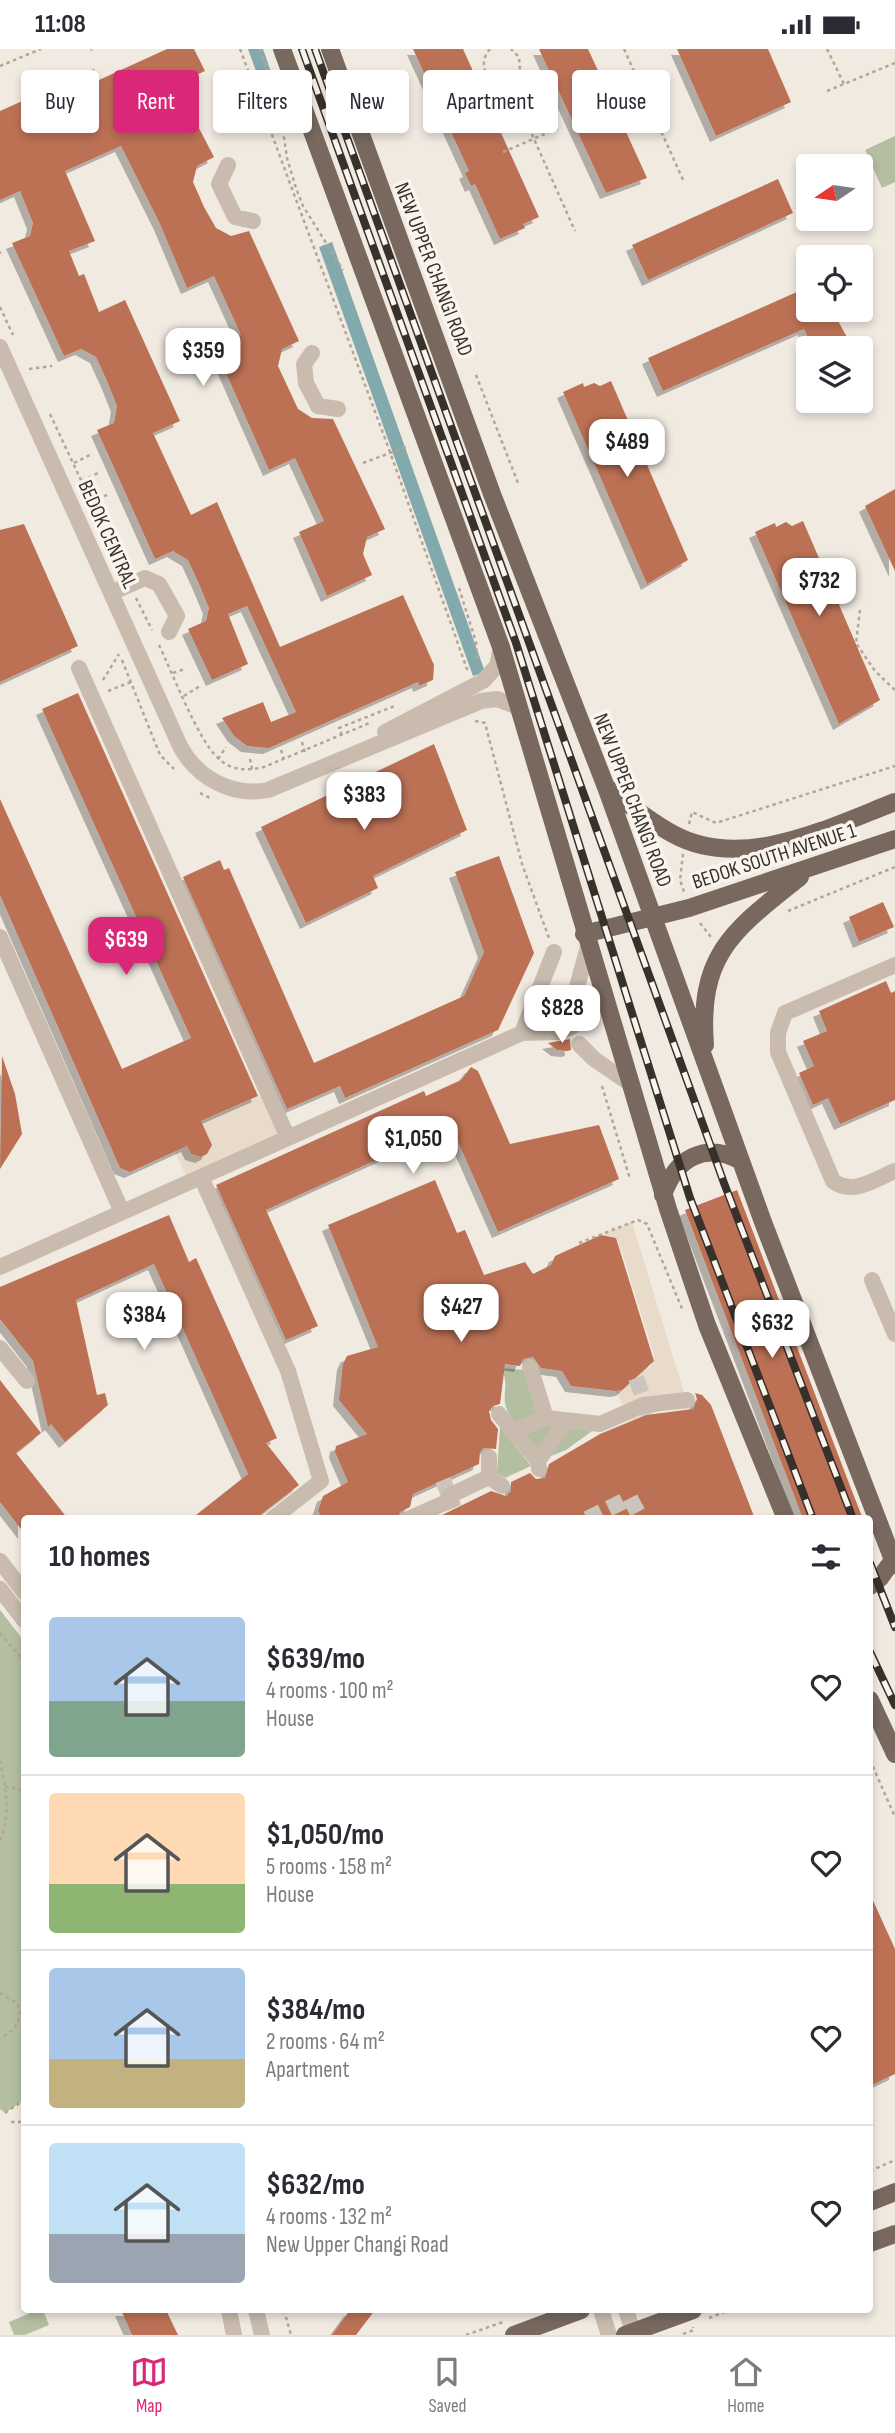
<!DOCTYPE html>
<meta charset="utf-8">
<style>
body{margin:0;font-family:"Sofia Sans Condensed",sans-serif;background:#f7f7f7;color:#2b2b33;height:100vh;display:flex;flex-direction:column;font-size:26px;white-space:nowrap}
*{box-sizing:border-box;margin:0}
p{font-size:23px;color:#7c7c81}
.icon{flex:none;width:38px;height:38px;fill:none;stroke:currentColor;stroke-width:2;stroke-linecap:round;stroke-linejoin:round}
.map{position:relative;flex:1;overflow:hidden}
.side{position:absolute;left:21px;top:1466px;width:852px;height:798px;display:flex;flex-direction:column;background:#fff;border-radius:7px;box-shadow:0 4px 10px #0003}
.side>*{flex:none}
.banner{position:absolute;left:21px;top:21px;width:854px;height:63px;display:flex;gap:14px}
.needle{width:46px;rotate:257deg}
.tools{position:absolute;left:796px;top:105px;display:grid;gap:14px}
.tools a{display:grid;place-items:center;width:77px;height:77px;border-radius:7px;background:#fff;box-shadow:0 4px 10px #0003;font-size:35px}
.price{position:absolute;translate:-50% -60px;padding:0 16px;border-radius:14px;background:#fff;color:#222;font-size:23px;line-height:46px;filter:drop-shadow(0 2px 4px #0008)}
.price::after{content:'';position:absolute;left:50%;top:42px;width:21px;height:16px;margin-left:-10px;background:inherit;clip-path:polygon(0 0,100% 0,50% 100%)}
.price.current{background:#db2777;color:#fff}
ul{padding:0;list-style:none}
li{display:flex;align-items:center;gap:21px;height:175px;padding:0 28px}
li+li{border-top:2px solid #e1e1e2}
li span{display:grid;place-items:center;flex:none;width:196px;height:140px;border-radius:7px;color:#555}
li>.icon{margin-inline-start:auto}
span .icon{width:84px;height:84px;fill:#fffc;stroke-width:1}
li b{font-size:30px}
h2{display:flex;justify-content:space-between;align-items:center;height:84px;padding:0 28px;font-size:30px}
.tag{padding:0 24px;border-radius:7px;background:#fff;box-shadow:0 4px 10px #0003;font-size:24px;line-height:63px}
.tag.current{background:#db2777;color:#fff}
.status{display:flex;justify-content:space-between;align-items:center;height:49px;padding:0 35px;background:#fff;direction:ltr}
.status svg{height:19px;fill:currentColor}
.tabs{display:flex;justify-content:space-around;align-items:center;height:98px;border-top:2px solid #e1e1e2;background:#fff;font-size:19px;color:#7c7c81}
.tabs a{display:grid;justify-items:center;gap:4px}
.tabs .current{color:#db2777}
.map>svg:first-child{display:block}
.green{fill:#b4bfa1}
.plaza{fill:#e8dbc9}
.water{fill:#82a9ac}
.building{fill:#bc7154;filter:url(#shadow)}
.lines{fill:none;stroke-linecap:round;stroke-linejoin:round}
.minor-tunnel{stroke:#ccc5bd;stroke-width:16;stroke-dasharray:16 8;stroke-linecap:butt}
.path{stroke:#b5a597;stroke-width:2.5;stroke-dasharray:3.5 3.5;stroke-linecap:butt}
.minor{stroke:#c9bbad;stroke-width:16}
.major{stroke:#78685e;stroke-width:18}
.rail-casing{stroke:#38302b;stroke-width:8}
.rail{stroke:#f9f4ed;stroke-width:5;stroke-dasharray:16;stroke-linecap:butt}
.labels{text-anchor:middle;stroke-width:7;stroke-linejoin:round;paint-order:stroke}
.street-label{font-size:21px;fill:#38302b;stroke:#f9f4ed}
</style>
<div class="status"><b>11:08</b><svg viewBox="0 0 49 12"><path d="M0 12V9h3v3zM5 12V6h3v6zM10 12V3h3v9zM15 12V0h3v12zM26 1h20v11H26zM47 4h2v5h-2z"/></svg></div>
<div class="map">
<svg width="895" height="2286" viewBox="0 0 895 2286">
<defs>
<filter id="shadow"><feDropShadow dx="-6" dy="6" stdDeviation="0" flood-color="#0004"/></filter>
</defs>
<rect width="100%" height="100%" fill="#f1eae1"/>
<path class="green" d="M895,87V133L882,139L865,101Z
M501,1319L525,1321L540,1366L516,1374C494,1349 513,1342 501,1319Z
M548,1375L556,1376L537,1402L523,1385Z
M500,1378L531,1417L505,1429L497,1424Z
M569,1379L592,1382L566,1401L546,1409Z
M0,1561L24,1592V2051L5,2064L0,2060Z
M37,2261H43L49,2276L25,2286H14L9,2273Z"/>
<path class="plaza" d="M238,976L288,1089L189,1133L175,1103L187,1097L191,1105L201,1108L207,1105L211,1096L188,1078L260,1047L230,980Z
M632,1173L689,1360L663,1361L630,1372L616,1342L651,1317L654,1306L619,1194L616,1189L601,1186Z"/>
<path class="water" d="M248,0H263L289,75L277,80Z
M332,193L485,623L473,627L319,198Z"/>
<path class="building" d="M167,0H194L205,22L176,35L214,108L197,117L193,133L204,158L216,179L231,187L249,182L299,292L282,300L278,317L298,360L312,369L333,370L385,480L367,488L363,505L372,526L327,547L299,483L324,472L295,409L269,421L214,297L241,286L214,227L187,239L160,175L121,97L65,122L95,192L69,202L79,227L84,225L99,263L125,251L180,372L153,384L191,466L217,453L280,598L403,546L434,616L433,631L419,637L418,633L269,699L247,697L234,687L222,669L263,653L271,673L296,663L247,557L228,565L248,615L212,631L188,580L206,572L209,559L199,535L188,511L173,502L155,510L97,381L114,374L117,357L107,332L96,308L81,300L64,307L12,194L30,187L33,174L20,142L0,151V62L94,20L99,31Z
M413,0H463L539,168L523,175L525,179L500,190L475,135L471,137L465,124L469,122Z
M539,0H588L613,54L616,53L625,72L622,74L647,129L606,144Z
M677,0H768L791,53L716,87Z
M778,130L793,164L648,231L632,196Z
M808,238V261H832L853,299H813L804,280L663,342L648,309Z
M611,332L688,511L647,535L563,343L583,334L584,338L594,334L600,337Z
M895,440V522L865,457Z
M803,472L880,651L839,675L755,483L775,474L776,478L786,473L792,477Z
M24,475L78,597L0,633V481Z
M78,644L258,1047L201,1072L212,1096L207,1105L201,1108L191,1105L187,1097L130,1123L120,1119L0,846V750L122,1020L191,989L42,660Z
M434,695L467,781L373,827L378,839L306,874L261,778Z
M499,807L534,904L498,981L345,1049L340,1037L287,1060L183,828L220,811L224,821L229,819L314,1014L464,947L484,903L455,823Z
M883,853L894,878L859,893L849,868Z
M886,932L891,944L895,942V1051L840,1075L828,1049L813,1056L799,1024L814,1017L803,992L827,982L819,962Z
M560,962L563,970L546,973L551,966Z
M570,990L571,1001L567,1002L557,1001L548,994Z
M2,1007L15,1045L22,1085L0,1120Z
M471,1018L478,1022L510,1095L599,1076L619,1130L498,1183L451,1077L266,1161L318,1277L286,1291L216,1136L424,1042L426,1047L461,1031Z
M435,1131L457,1184L465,1181L484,1226L525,1213L533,1225L551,1216L555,1207L601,1186L616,1189L654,1312L622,1341L616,1342L571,1337L562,1322L541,1319L533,1308L523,1310L520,1317L505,1315L500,1355L493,1357L489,1362L491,1371L498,1380L496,1400L484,1399L480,1403L479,1415L413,1445L410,1458L400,1463L398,1470H323L318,1462L323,1447L348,1433L335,1403L336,1397L367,1385L339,1351L343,1315L347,1307L378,1298L328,1176Z
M737,1141L852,1442L863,1470H803L685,1161Z
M169,1166L189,1213L196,1209L277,1389L266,1394L299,1436L255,1470H191L248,1425L154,1215L76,1251L97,1346L105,1344L108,1356L65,1393L51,1375L48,1378L33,1312L0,1270V1238Z
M0,1331L41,1384L16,1404L68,1470H24V1484L0,1453Z
M695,1344L702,1346L711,1356L755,1470H434L491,1442L506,1447L511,1442V1433L530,1424L536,1430L545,1429L549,1415L600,1385L646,1366L693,1360L697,1350Z
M870,1845L895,1900V2025L870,2037Z
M121,2261H166L178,2286H132Z
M350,2261H375L356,2286H332Z"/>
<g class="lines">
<path class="minor-tunnel" d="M636,1329L649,1365
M443,1431L454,1459
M587,1470L630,1449L641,1470"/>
<path class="path" d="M91,0L92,1
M240,0L390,403L468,623
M260,0L279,54L287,109L296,139L303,157L343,221
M490,0C482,9 483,18 487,28C502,38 511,35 520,21L519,8L511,0
M624,0L684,133
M827,0L844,35
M0,17L41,0
M494,33L497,62L507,78
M509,34L575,182
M827,42L895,14
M503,103L561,78
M0,204L1,203
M0,258L13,286
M29,320L52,317
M476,326L518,434
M50,365L123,521
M74,414L90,406
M363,414L409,397
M82,432L98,424
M91,452L107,446
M459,539L476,593L477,613
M136,549L152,581
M860,561L856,594L875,622L895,641
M159,596C172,623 198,691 218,709C231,722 248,722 264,718L372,673
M122,611L160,706L174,720
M173,624L185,620
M103,631L119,605
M108,642L131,633
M184,647L200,637
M475,672L485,674L522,815L549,889
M342,686L339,679L397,656
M302,693L305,703
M281,701L284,710
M218,710L226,698
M250,710L252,720
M200,744L212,750
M689,775L692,763L716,774L895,717
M683,805L680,831L684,843
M788,862L895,818
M700,874L711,888
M602,1037L630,1130
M579,1194L638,1171L647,1175L683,1262
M0,1584L24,1612
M870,1711L895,1768
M0,1712C6,1738 11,1766 0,1792
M5,1737L24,1742
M0,1944L17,1954C24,1970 15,1982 0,1989
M5,2064L24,2051
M11,2073H24
M870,2122L895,2111
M284,2261L291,2286
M709,2269L730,2261
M683,2285L694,2281L693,2278
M466,2286L503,2273"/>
<path class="minor" d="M228,116L219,135L235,168L253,172
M0,298L180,697C197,729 232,748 268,741L481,652L497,650L518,658
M312,304L304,315L306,334L318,357L338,360
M111,544L145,529L159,535L177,567L169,583
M79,619L288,1089
M385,683L483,632L497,617L501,598
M0,888L122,1163
M895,916L785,964L778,984V1003L833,1132C853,1147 875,1130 895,1122
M570,963L588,898
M522,984L554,903
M579,995L594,1010L629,1034
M201,1128L288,1322L321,1432L272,1470
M0,1218L522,984L558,983L572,978
M872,1231L895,1285
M0,1299L27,1332
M530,1318L546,1369
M499,1365L538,1412
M514,1382L546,1369L600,1375L643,1356L687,1351
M489,1408V1428L502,1437
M539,1420L538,1412L566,1372
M449,1447L489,1428
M408,1470L451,1451
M0,1512L24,1543
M0,1540L24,1571
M229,2261L234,2286
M256,2261L262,2286
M601,2261L609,2286
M626,2261L633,2283"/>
<path class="major" d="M282,0L501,598L668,1160L707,1276L786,1470
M330,0L492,445L606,738L763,1173L895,1516
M606,738C628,755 649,772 673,785C742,823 828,779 895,753
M584,885L689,859L895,790
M705,996C698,904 734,881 800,828
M663,1146C676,1109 705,1092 741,1112
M870,1537L880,1529L893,1511
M870,1651L895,1705
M870,2153L895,2143
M870,2194L895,2185
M514,2286L581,2261
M625,2286L693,2261"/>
<defs>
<path id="rail" d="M302,0L516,594L690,1149L813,1470
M315,0L724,1134L853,1470
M870,1514L895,1578
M870,1603L895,1656"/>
</defs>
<use href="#rail" class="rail-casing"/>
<use href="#rail" class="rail"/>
</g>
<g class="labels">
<g class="street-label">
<text transform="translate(434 220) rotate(69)" y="7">NEW UPPER CHANGI ROAD</text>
<text transform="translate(108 485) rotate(66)" y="7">BEDOK CENTRAL</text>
<text transform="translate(633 751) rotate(69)" y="7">NEW UPPER CHANGI ROAD</text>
<text transform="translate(774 807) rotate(-18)" y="7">BEDOK SOUTH AVENUE 1</text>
</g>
</g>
</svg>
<div class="tools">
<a><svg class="needle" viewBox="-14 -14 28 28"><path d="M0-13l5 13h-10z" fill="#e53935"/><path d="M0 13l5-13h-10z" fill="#7c7c81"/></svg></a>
<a><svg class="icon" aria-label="locate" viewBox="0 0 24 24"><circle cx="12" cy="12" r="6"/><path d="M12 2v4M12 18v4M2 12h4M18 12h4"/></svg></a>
<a><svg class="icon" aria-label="layers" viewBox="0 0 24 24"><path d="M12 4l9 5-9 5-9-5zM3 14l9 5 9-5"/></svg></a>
</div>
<b class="price" style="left:203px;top:339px">$359</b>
<b class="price" style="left:627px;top:430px">$489</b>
<b class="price" style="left:819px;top:569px">$732</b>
<b class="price" style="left:364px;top:783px">$383</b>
<b class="price current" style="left:126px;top:928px">$639</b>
<b class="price" style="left:562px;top:996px">$828</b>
<b class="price" style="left:413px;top:1127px">$1,050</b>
<b class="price" style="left:461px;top:1295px">$427</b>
<b class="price" style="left:144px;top:1303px">$384</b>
<b class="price" style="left:772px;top:1311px">$632</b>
<div class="banner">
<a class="tag">Buy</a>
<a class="tag current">Rent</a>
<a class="tag">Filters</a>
<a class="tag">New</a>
<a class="tag">Apartment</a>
<a class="tag">House</a>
</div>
<section class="side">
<h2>10 homes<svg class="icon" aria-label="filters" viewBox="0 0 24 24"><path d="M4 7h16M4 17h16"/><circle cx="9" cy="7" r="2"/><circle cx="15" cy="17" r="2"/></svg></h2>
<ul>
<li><span style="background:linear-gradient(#a9c7e8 60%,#7fa58c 0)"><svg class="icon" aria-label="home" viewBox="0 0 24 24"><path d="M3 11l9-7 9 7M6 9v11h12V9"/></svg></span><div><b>$639/mo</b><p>4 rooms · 100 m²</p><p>House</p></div><svg class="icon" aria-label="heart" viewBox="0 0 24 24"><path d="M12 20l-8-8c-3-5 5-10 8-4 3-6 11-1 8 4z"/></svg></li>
<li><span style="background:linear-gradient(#ffd9b3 65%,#8fb573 0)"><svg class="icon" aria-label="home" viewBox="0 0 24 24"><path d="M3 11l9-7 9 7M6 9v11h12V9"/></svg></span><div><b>$1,050/mo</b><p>5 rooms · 158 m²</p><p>House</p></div><svg class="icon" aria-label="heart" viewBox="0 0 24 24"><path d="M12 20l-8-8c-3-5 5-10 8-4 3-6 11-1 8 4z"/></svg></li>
<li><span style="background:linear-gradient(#a9c7e8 65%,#c2b280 0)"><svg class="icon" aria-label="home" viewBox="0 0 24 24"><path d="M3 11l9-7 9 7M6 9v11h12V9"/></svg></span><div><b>$384/mo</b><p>2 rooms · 64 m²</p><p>Apartment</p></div><svg class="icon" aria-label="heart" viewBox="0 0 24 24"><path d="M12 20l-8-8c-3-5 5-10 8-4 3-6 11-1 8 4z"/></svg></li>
<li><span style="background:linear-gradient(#bfe0f5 65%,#9aa5b1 0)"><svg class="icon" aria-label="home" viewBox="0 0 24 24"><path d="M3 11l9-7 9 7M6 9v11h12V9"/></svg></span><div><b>$632/mo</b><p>4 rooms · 132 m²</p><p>New Upper Changi Road</p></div><svg class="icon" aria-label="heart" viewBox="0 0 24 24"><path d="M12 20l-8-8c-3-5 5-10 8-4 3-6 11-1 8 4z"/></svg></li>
</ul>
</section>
</div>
<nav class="tabs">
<a class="current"><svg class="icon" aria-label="map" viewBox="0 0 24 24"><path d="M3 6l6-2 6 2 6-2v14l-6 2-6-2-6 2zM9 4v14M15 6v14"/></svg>Map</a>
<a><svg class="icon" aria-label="saved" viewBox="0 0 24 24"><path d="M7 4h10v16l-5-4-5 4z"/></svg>Saved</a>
<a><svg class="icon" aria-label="home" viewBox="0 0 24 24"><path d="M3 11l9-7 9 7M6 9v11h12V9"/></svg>Home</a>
</nav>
